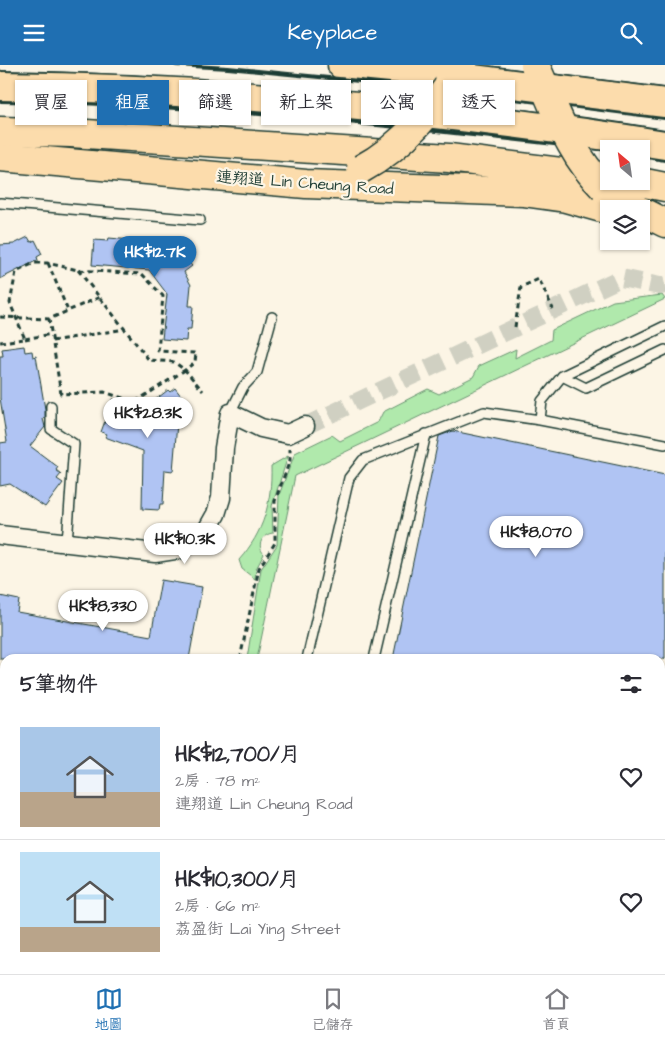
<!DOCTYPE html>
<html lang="zh-TW">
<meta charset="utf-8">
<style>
body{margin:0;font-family:"Architects Daughter","LXGW WenKai TC",sans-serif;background:#f2f2f3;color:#2b2b33;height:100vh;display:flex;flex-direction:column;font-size:19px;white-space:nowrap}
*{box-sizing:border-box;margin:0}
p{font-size:16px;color:#7c7c81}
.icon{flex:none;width:28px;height:28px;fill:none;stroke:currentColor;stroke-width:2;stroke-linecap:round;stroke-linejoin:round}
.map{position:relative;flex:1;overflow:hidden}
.drawer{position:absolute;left:0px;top:589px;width:665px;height:321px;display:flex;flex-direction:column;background:#fff;border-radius:15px 15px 0 0;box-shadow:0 1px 4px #0004}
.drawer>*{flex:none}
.guide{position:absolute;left:15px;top:15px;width:635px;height:45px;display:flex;gap:10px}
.needle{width:32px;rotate:331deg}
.buttons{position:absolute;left:600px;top:75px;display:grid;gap:10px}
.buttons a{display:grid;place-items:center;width:50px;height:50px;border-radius:0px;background:#fff;box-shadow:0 1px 4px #0004;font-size:25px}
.price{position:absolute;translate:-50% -42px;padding:0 11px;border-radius:18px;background:#fff;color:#222;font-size:16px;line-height:32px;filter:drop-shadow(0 1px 2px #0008)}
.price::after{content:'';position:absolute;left:50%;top:30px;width:15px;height:11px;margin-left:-8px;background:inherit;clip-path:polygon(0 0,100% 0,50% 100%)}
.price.active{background:#1f6fb2;color:#fff}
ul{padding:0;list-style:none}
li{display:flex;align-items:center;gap:15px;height:125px;padding:0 20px}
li+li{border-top:1px solid #e1e1e2}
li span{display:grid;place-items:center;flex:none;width:140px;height:100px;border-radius:0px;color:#555}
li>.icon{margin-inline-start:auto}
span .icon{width:60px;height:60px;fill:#fffc;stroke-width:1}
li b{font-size:21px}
h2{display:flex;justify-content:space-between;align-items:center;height:60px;padding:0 20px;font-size:21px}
.chip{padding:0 18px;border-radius:0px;background:#fff;box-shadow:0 1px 4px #0004;font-size:18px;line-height:45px}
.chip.active{background:#1f6fb2;color:#fff}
header{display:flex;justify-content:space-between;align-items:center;height:65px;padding:0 20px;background:#1f6fb2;color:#fff;font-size:22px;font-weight:600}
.menu{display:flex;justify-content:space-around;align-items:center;height:70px;border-top:1px solid #e1e1e2;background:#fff;font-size:14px;color:#7c7c81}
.menu a{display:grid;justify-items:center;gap:2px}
.menu .active{color:#1f6fb2}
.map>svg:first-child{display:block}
.green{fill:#b0e9ac;stroke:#689370}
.water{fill:#7dccdb;stroke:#579398}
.building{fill:#b0c4f3;stroke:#1f3d34}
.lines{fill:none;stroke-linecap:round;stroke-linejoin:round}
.street-tunnel{stroke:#d0d0c2;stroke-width:18;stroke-dasharray:18 9;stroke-linecap:butt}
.lane-casing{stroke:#1f3d34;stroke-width:12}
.street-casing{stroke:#1f3d34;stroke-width:21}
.primary-casing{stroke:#1f3d34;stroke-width:31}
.highway-casing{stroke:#1f3d34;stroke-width:31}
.path{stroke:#1f3d34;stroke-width:3;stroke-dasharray:5 4;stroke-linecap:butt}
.lane{stroke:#fcf5e5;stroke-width:9}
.street{stroke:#fcf5e5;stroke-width:18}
.primary{stroke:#fcdcac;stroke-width:28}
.highway{stroke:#fcdcac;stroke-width:28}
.rail{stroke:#1f3d34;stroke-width:4}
.primary-bridge-casing{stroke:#1f3d34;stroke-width:31;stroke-linecap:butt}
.highway-bridge-casing{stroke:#1f3d34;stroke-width:31;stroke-linecap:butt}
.primary-bridge{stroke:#fcdcac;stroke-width:28}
.highway-bridge{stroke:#fcdcac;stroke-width:28}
.labels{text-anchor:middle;stroke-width:4.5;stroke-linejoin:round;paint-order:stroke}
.street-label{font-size:16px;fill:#1f3d34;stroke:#fcf5e5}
</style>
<header><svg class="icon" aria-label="menu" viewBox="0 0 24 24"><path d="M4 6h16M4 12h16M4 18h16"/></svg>Keyplace<svg class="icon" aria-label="search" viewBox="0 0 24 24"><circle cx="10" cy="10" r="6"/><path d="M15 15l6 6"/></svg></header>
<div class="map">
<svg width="665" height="909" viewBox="0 0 665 909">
<rect width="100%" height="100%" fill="#fcf5e5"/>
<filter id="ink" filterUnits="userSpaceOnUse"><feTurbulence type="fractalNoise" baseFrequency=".02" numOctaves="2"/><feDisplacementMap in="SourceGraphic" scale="10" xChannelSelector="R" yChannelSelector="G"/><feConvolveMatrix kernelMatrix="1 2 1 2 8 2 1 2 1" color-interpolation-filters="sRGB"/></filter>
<g filter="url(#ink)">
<path class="green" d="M662,230L665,234L295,411L257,594H247L261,504L277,480L279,430L295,388L332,370L340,376L378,357L383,347L428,324L439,329L473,312L479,301L516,284L515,293L551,275L552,265L613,236Z
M288,391L272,441L273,468C262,469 256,481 264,489L256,504L255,514L242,504L239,495C264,467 272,437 271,401Z
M0,686L5,687V739L0,738Z"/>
<path class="water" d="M0,738L5,739V905H130L129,909H0Z
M660,865L665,866V909H529L530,905H660Z
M185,905H475L474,909H184Z"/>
<path class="building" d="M28,172L31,177L35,175L42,189L37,192L38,195L0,214V180L14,179Z
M109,173L131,175V180L178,184L192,201L184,207L191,220L189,241H193L191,264H187L186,276L162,274L167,229L149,205L92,200L94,175L108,176Z
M24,281L25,287L32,286L33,292L36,291L45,344V353L43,354L45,362L30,381L58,402L56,405L61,409L57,414L63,418L45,442L10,419L0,421V378L7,377L0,333V291H3L2,284Z
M175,323L185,336L181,339L185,343L173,352L177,358L173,406L165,405L163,439H160L159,445L142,444L143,386L105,372L107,369L101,367L113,334L119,336L120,333L146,342L168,325L170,327Z
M453,366L665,410V594H393L439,371Z
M161,515L202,522L189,594H0V531L19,535L17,547L151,571Z"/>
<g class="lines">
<path class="street-tunnel" d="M305,361L621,213L660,221L665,220"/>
<defs>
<path id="lane" d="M0,138L200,155
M562,311L586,323L665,285
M51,341V364L74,379L67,478
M230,348L243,322L257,307L272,252
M540,355L542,336L562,311L665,261
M307,594L349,413L363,395L484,347L540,355L665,379
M374,594L426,369
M660,843L665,844"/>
<path id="street" d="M0,470L155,488L181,484L207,465L216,449L221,433L224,383L230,348L261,363L288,369L305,361"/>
<path id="primary" d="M0,92L306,119L523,127L566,133L609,145
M604,123L637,144
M641,146L665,158"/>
<path id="highway" d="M342,0L449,11
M0,66L71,68L449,93L609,113
M635,116L665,122"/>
</defs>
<use href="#lane" class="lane-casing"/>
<use href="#street" class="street-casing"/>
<use href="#primary" class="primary-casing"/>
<use href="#highway" class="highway-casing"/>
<path class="path" d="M48,198L68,246
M78,205L149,295L174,297L185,305L135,337L104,327L61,329L49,254L100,232
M0,252L49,254
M515,262L521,222L539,214L553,244
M25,274L51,269
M52,276L125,264
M0,277L25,274L10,238L16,207L34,198H47L78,205L142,209L163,231L158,286L196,288L195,297L185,305L203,326
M240,594L259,503L275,478V436L290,395V384
M0,715L5,716
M172,909L173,905"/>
<use href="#lane" class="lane"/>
<use href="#street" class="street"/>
<use href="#primary" class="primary"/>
<use href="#highway" class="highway"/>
<path class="rail" d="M176,0L228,3L410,21L665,53
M472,0L665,24
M0,7C108,8 216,17 324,26C438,36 552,47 665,66
M0,36C203,38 407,63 609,85
M641,91L665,95"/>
<defs>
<path id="primary-bridge" d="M535,0C556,45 568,87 604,123
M361,104C404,81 436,41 463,0"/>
<path id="highway-bridge" d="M449,11L665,38
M0,21C220,23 447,46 665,80"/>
</defs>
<use href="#primary-bridge" class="primary-bridge-casing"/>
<use href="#highway-bridge" class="highway-bridge-casing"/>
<use href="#primary-bridge" class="primary-bridge"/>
<use href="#highway-bridge" class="highway-bridge"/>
</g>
</g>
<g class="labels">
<g class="street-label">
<text transform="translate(305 117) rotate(4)" y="6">連翔道 Lin Cheung Road</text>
</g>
</g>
</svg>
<div class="buttons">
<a><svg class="needle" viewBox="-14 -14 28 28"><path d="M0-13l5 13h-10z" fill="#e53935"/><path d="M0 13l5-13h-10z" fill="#7c7c81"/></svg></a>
<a><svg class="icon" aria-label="layers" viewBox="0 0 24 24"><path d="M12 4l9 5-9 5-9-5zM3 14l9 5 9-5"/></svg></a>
</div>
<b class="price active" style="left:155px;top:213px">HK$12.7K</b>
<b class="price" style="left:148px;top:374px">HK$28.3K</b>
<b class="price" style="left:536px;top:493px">HK$8,070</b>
<b class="price" style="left:185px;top:500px">HK$10.3K</b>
<b class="price" style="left:103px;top:567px">HK$8,330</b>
<div class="guide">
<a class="chip">買屋</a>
<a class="chip active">租屋</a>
<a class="chip">篩選</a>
<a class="chip">新上架</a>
<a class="chip">公寓</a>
<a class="chip">透天</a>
</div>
<section class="drawer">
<h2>5筆物件<svg class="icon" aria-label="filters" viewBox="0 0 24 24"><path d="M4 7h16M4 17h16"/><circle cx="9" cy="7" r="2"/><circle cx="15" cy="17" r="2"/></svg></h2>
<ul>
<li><span style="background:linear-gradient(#a9c7e8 65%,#b9a48a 0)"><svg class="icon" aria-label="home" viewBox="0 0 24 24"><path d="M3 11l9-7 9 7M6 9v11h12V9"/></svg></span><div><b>HK$12,700/月</b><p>2房 · 78 m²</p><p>連翔道 Lin Cheung Road</p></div><svg class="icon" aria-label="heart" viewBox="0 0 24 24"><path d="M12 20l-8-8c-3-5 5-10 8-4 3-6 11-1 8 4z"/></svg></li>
<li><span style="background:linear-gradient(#bfe0f5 75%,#b9a48a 0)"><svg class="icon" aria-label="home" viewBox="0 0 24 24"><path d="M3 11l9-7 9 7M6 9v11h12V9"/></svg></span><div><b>HK$10,300/月</b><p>2房 · 66 m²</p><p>荔盈街 Lai Ying Street</p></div><svg class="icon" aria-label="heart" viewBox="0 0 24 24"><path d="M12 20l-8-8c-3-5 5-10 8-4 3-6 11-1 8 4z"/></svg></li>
</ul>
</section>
</div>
<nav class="menu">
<a class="active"><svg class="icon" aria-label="map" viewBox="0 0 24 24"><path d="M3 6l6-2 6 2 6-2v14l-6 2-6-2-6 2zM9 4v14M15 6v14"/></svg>地圖</a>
<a><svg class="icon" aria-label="saved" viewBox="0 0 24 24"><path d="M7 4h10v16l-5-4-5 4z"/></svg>已儲存</a>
<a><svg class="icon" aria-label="home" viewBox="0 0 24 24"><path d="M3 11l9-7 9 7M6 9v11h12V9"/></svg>首頁</a>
</nav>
